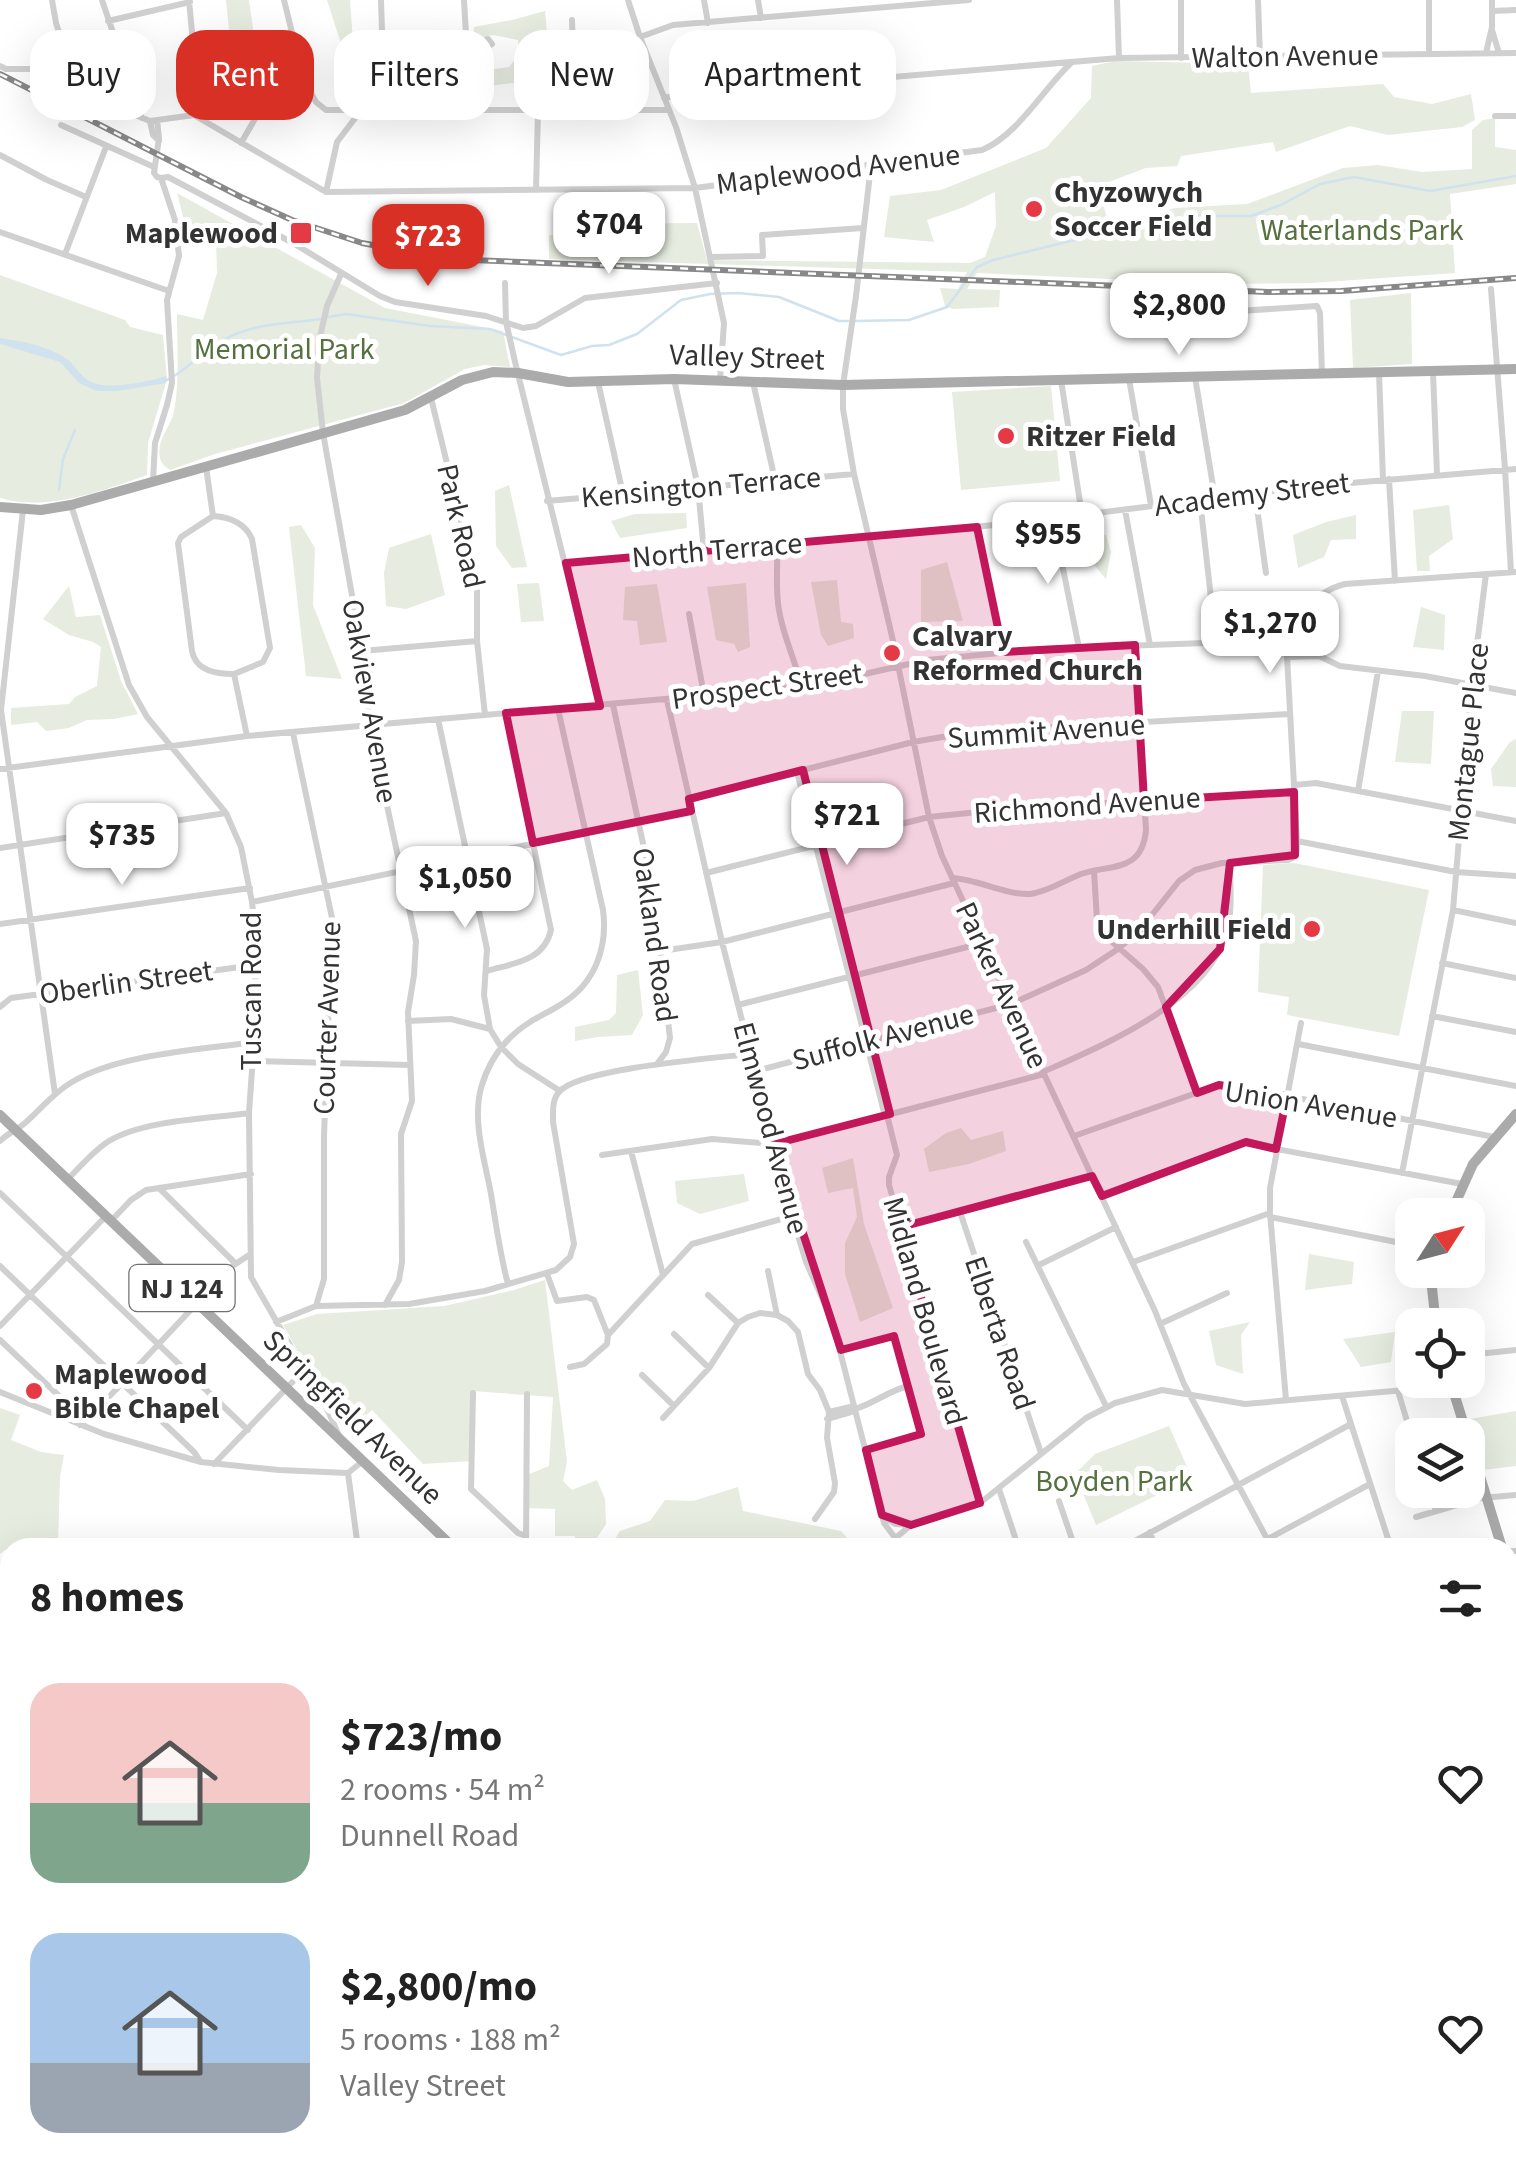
<!DOCTYPE html>
<meta charset="utf-8">
<style>
body{margin:0;font-family:"Source Sans 3",sans-serif;background:#f6f6f6;color:#222;height:100vh;display:flex;flex-direction:column;font-size:38px;white-space:nowrap}
*{box-sizing:border-box;margin:0}
p{font-size:32px;color:#767676}
.icon{flex:none;width:55px;height:55px;fill:none;stroke:currentColor;stroke-width:2;stroke-linecap:round;stroke-linejoin:round}
.map{position:relative;flex:1;overflow:hidden}
.details{position:absolute;left:0px;top:1538px;width:1518px;height:642px;display:flex;flex-direction:column;background:#fff;border-radius:30px 30px 0 0;box-shadow:0 10px 40px #0002}
.details>*{flex:none}
.top-card{position:absolute;left:30px;top:30px;width:1000px;height:90px;display:flex;gap:20px}
.needle{width:65px;rotate:54deg}
.buttons{position:absolute;left:1395px;top:1198px;display:grid;gap:20px}
.buttons a{display:grid;place-items:center;width:90px;height:90px;border-radius:20px;background:#fff;box-shadow:0 10px 40px #0002;font-size:50px}
.price{position:absolute;translate:-50% -85px;padding:0 22px;border-radius:20px;background:#fff;color:#222;font-size:32px;line-height:65px;filter:drop-shadow(0 2px 5px #0008)}
.price::after{content:'';position:absolute;left:50%;top:60px;width:30px;height:22px;margin-left:-15px;background:inherit;clip-path:polygon(0 0,100% 0,50% 100%)}
.price.active{background:#d93025;color:#fff}
ul{padding:0;list-style:none}
li{display:flex;align-items:center;gap:30px;height:250px;padding:0 30px}
li span{display:grid;place-items:center;flex:none;width:280px;height:200px;border-radius:30px;color:#555}
li>.icon{margin-inline-start:auto}
span .icon{width:120px;height:120px;fill:#fffc;stroke-width:1}
li b{font-size:42px}
h2{display:flex;justify-content:space-between;align-items:center;height:120px;padding:0 30px;font-size:42px}
.tag{padding:0 35px;border-radius:30px;background:#fff;box-shadow:0 10px 40px #0002;font-size:35px;line-height:90px}
.tag.active{background:#d93025;color:#fff}
.map>svg:first-child{display:block}
.green{fill:#e6ecdf}
.water{fill:#cfe2ee}
.lines{fill:none;stroke-linecap:round;stroke-linejoin:round}
.stream{stroke:#cfe2ee;stroke-width:2.5}
.minor{stroke:#d0d0d0;stroke-width:6}
.major{stroke:#ababab;stroke-width:10}
.rail-casing{stroke:#888;stroke-width:6}
.rail{stroke:#fff;stroke-width:2.5;stroke-dasharray:8;stroke-linecap:butt}
.marked{fill:#c2185b;fill-opacity:0.2;stroke:#c2185b;stroke-width:8;stroke-linejoin:round}
.poi-dot{fill:#e63946;stroke:#fff;stroke-width:4}
.labels{text-anchor:middle;stroke-width:10;stroke-linejoin:round;paint-order:stroke}
.shield{fill:#fff;stroke:#707070;stroke-width:2.5}
.shield-label{font-size:28px;font-weight:bold;fill:#333}
.street-label{font-size:30px;fill:#333;stroke:#fff}
.poi-label{font-size:30px;font-weight:bold;fill:#333;stroke:#fff;text-anchor:start}
.park-label{font-size:30px;fill:#56703f;stroke:#fff}
</style>
<div class="map">
<svg width="1516" height="2179" viewBox="0 0 1516 2179">
<rect width="100%" height="100%" fill="#fff"/>
<path class="green" d="M226,0H249L254,35L230,40Z
M327,0H350L354,55L344,53Z
M545,11L549,55L534,58L537,80L488,86L450,80L420,82L418,70L480,71L509,67L519,54L518,40L494,35L473,38L474,27L512,20Z
M1116,61L1248,64L1251,93L1383,84L1394,97L1432,104L1471,94L1475,120L1462,127L1388,135L1350,126L1276,152L1273,142L1181,156L1177,166L1146,168L1098,186L1110,229L1118,223L1175,208L1247,204L1343,168L1378,165L1422,172L1472,169V130L1483,120L1495,118V147L1516,150V184L1450,194L1455,273L1311,283L1221,284L977,273L967,289L1000,290L999,307L953,309L945,306L940,288L958,289L967,272L549,259V235L583,236V224L697,223L707,260L970,263L985,257L996,226L995,192L964,207L927,220L934,242L884,237L890,196L941,190L1046,148L1091,98L1092,66Z
M177,193L385,308L503,331L510,367L484,365L465,369L404,403L215,454L170,470C165,466 162,465 160,458C156,440 170,428 174,412C180,379 177,347 177,314L203,320L217,273L216,240L188,236Z
M0,275L125,320L130,327L163,335L167,379L148,443L147,475C103,491 45,512 0,498Z
M1411,293L1412,364L1353,368L1350,300Z
M1051,386L1060,481L961,490L952,392Z
M509,485L527,567L512,568L496,546L495,491Z
M1449,505L1453,539L1429,556L1430,571H1417L1413,510Z
M686,513L687,528L620,538L611,521L635,514Z
M1356,515V539L1331,540L1324,557L1298,568L1293,535L1326,522Z
M301,525L315,548L313,605L342,679L306,676L289,527Z
M431,534L445,595L406,609L386,606L384,573L389,548Z
M1106,535L1111,552L1106,579L1090,560L1080,539Z
M947,562L963,621L921,622V570Z
M837,580L841,622L853,624L854,638L828,646L821,635L811,582Z
M539,583L544,621L521,622L517,584Z
M746,583L750,647L738,652L734,644L716,640L707,587Z
M657,584L667,642L640,645L637,621L623,620L625,587Z
M69,586L76,617L100,615L121,681L138,714L114,719L87,720L69,728L46,731L37,722L11,725V708L69,704L75,697L97,686L101,647L93,642L69,635L43,619Z
M1421,607L1445,615L1444,650L1413,647Z
M1402,711H1434L1431,764L1395,762Z
M1516,739V787L1493,786L1491,769L1510,742Z
M1294,863L1429,890L1399,1036L1287,1015L1289,997L1258,992L1263,865Z
M638,970L643,1015L632,1035L598,1037L575,1041V1027L609,1020L616,1013L617,975Z
M961,1128L971,1140L1003,1131L1006,1151L969,1164L929,1172L924,1149L946,1133Z
M853,1158L864,1224L893,1308L860,1322L845,1274V1243L857,1217L853,1188L828,1193L822,1168Z
M744,1174L749,1201L700,1214L677,1203L675,1181Z
M1309,1254L1354,1262L1352,1284L1305,1290Z
M545,1280L567,1462L563,1481L572,1490L597,1480L605,1499L606,1524L591,1547H575V1536H555V1509L527,1508V1475L549,1466L553,1397L473,1391L472,1461L423,1464L372,1410L358,1422L341,1395L324,1397L283,1325L317,1314L444,1306L514,1290Z
M1250,1322L1241,1335L1243,1374L1216,1365L1209,1331Z
M1395,1332L1391,1362L1361,1367L1343,1339Z
M0,1408L20,1415L11,1440L41,1452L64,1455L60,1477L58,1543H39L38,1547L10,1548V1550H5L0,1554Z
M1516,1411V1466L1482,1470L1470,1419Z
M1169,1426L1192,1478L1096,1525L1075,1474L1095,1454Z
M738,1487L743,1511L841,1531L848,1539L850,1547H610L620,1531L650,1521L665,1500L693,1501Z"/>
<path class="water" d="M0,338C21,341 49,346 67,359C75,365 80,376 89,381C106,391 148,382 166,376V383L117,391H97L79,383L60,362L0,344Z"/>
<g class="lines">
<path class="stream" d="M328,317L346,314L430,326L490,329L561,355L592,346L609,345L637,334L681,300L710,294L738,293L779,297L839,321H848
M856,321L909,320L947,307L977,267L993,260L1083,238L1199,216H1251L1281,205L1320,184L1354,177L1430,191L1516,176
M165,381C187,371 203,350 225,339C254,323 288,324 320,319
M59,490L63,459L75,430
M0,2006L10,2008"/>
<path class="minor" d="M52,0L56,23L75,84
M102,0L142,118
M189,0L200,118
M284,0L298,57L305,68L312,95L316,102L326,110H669
M628,0L640,37L676,127L695,188L724,323L720,380
M704,0L708,23
M758,0L761,18
M1117,0L1119,58
M1258,0L1260,56
M1429,0V54
M1492,11L1516,10
M572,20L575,110
M108,21L190,2
M1492,30L1499,53
M640,37L673,25L969,0
M382,38L466,35L464,0
M382,50L464,45L484,49L492,44L488,39L464,45
M1486,53L1492,27V0
M1181,58V0
M0,66L6,69H42L123,110L150,121L194,115L326,192L695,188L982,150C1018,135 1043,89 1072,62
M664,98L756,80L785,86L1119,58L1516,53
M1495,116H1516
M150,121L153,135L159,141
M61,125L154,167
M241,143L284,69L298,57
M0,155L47,180L86,197
M871,165L856,296L843,385V409L854,474L894,645L929,817L942,856L1155,1311L1184,1384L1272,1548
M161,178L168,177L293,243L380,296L395,302L486,316L523,328L536,326L585,298L717,283
M536,190L538,110
M326,192L337,142L381,84L383,63L381,0
M0,232L169,291
M65,254L106,147
M711,257L763,256L762,235L863,228
M341,274L327,306L319,341L317,378L323,433L362,651L370,726L416,941L414,975L408,1012L412,1101L401,1134L402,1262L399,1280L385,1305
M505,283L506,322L516,366L600,706
M1491,289L1505,469L1511,572
M1223,312L1317,306L1320,313L1322,374
M1433,372L1437,474
M1379,373L1383,479
M1195,377L1215,498
M674,379L698,487L704,552
M1129,379L1151,505
M1061,380L1082,515
M598,382L623,494
M753,382L775,480
M431,398L477,586V641L485,715
M206,467L213,516C229,517 245,523 252,539L270,648L263,662L234,674
M1389,479L1395,581
M153,481L155,443L167,405L172,383L167,300L179,256L175,220L161,178L157,177L154,173L159,138L157,120
M1255,493L1266,573
M1200,500L1216,643
M547,501L854,474
M71,505L129,685L147,717L226,813L241,847L252,902L256,939L254,1042L249,1113L251,1277L329,1413L340,1438
M23,510L1,710L55,1094
M1125,510L1150,645
M213,516L181,537L178,543L192,651C196,671 216,674 234,674L247,736
M1053,519L1079,648
M977,527L1003,652
M777,545C778,566 775,589 779,610C783,637 796,660 801,687
M566,563L1017,523L1304,487L1516,469
M689,614L704,695
M362,651L477,641
M1287,657L1319,656L1340,666L1425,676L1516,693
M667,700L722,942L792,1216L806,1262L832,1320L884,1523L896,1539
M613,705L654,894L670,1038L666,1052L657,1064
M438,719L487,949L484,995L490,1029L501,1047L518,1064L560,1091
M293,733L332,918L324,1136V1279L316,1306
M0,769L247,736L811,686L927,660L1040,649L1260,641C1299,629 1307,593 1345,584L1516,572
M803,770L889,1111
M797,772L884,1112
M1294,785L1316,783L1516,821
M1358,791L1378,671
M689,799L913,742L977,731L1290,714
M1297,841L1456,872L1516,876
M0,848L226,813
M1094,871L1097,920L1103,934L1143,969L1158,987L1197,1092
M706,873L929,817L1018,808L1294,792
M952,878C977,879 1006,895 1030,894C1048,892 1065,880 1081,874C1111,864 1142,873 1146,830L1135,645
M252,902L691,811
M1453,910L1516,923
M0,924L250,888
M661,951L722,942L954,883
M1442,963L1516,978
M487,971C514,963 544,961 551,930L506,713
M738,1005L983,943
M0,1007L11,998L255,965
M1432,1016L1516,1032
M408,1021L451,1019L490,1029
M1298,1044L1516,1086
M253,1061L410,1065
M756,1071L1011,1004L1086,970L1118,949L1140,930L1179,881L1195,870L1222,863L1288,860C1298,857 1297,850 1297,841L1286,637L1284,631
M1043,1072C1103,1045 1205,1004 1226,934C1233,912 1230,885 1230,863
M891,1114L1044,1074
M888,1119L897,1155L889,1177V1185L980,1503
M1074,1136L1219,1085L1287,1096L1494,1137
M0,1141C8,1133 17,1130 25,1123C41,1109 53,1093 72,1082C119,1054 199,1050 254,1042
M631,1151L663,1275
M602,1155L712,1139L774,1144L884,1116
M1402,1173L1453,910L1472,684L1486,574
M68,1179C81,1166 93,1151 109,1141C144,1120 208,1119 249,1113
M160,1189L235,1263
M0,1193L248,1430
M1102,1196L1245,1143L1462,1184
M960,1212L1041,1453
M1270,1217L1396,1242L1412,1241
M111,1221L131,1200L146,1190L251,1174
M901,1227L1092,1176
M1026,1242L1106,1406
M1133,1262L1270,1213
M1039,1265L1116,1227
M0,1266L194,1452L200,1461
M768,1271L777,1315
M547,1274L557,1301L587,1297L594,1300L608,1335
M508,1284C500,1255 496,1224 491,1194C485,1161 472,1122 481,1088C489,1060 506,1037 530,1022C541,1015 553,1010 563,1003C595,983 608,947 603,910L558,709
M708,1295L738,1323
M276,1322L316,1306L409,1304L485,1291L556,1270L570,1257L574,1244L553,1122C553,1111 552,1100 559,1092C579,1068 715,1058 751,1054
M1160,1324L1227,1293
M0,1326L105,1217
M674,1334L709,1368
M0,1340L75,1411L78,1418L77,1423
M841,1350L894,1336L921,1434L866,1450
M1468,1355L1516,1350
M570,1367L584,1364L607,1344L608,1335L692,1244L792,1216
M642,1375L673,1405
M1398,1391L1412,1438
M0,1392L104,1434L201,1462L279,1470L348,1473
M473,1393L471,1489L518,1533L526,1536
M1342,1396L1391,1548
M1286,1400L1270,1213V1188L1301,1023
M855,1409C875,1403 888,1391 908,1386
M663,1418L709,1368L738,1323L748,1317L760,1313L777,1315L788,1321L798,1332L808,1374L820,1390L829,1412L827,1438L835,1483L834,1492L815,1519
M827,1419L851,1412L855,1409L850,1407L829,1412
M80,1425L92,1415L231,1267L249,1255
M214,1464L303,1371
M348,1473L358,1548
M348,1473L363,1461
M999,1489L1015,1537L1016,1548
M1429,1490L1436,1511
M1059,1501L1075,1548
M884,1517L895,1524L910,1525
M1416,1517L1481,1498L1516,1495
M1150,1532L1155,1548
M526,1548L527,1394
M893,1548L898,1536L911,1525L980,1503L1086,1418L1115,1403L1162,1390L1245,1404L1451,1386
M1122,1548L1351,1424
M1251,1548L1370,1484
M1508,1551H1516
M0,1591L10,1592
M0,1661L10,1663
M1508,1698L1516,1696
M0,1715L10,1717
M1508,1758L1516,1756
M0,1770L10,1772
M1508,1815L1516,1813
M0,1854L10,1858
M1508,1876L1516,1874
M1508,2073L1516,2071
M0,2129H4V2065L10,2044
M1508,2137L1516,2134
M980,2170L984,2179
M1193,2170L1196,2179
M1272,2170L1277,2179
M456,2179V2170
M508,2179V2170
M561,2179V2170
M694,2179L851,2177
M1111,2179L1120,2170
M1349,2179L1367,2170
M1469,2179L1487,2170"/>
<path class="major" d="M0,507L41,510L71,505L405,410L462,380L493,372L518,373L568,382L674,379L843,385L1516,369
M0,1115L454,1548
M1450,1215L1473,1164L1516,1114
M1434,1270L1432,1288L1436,1325
M1450,1380L1467,1435
M1468,1437L1502,1548
M1508,1564L1516,1592
M1508,1620L1516,1614
M1508,1960L1516,1958
M0,2031L10,2034
M1508,2145L1516,2163
M100,2170L102,2179
M110,2170L118,2179
M628,2170V2179
M1102,2170L1111,2179"/>
<defs>
<path id="rail" d="M0,74L241,197L292,220L362,243L447,259L1268,292L1341,291L1516,278"/>
</defs>
<use href="#rail" class="rail-casing"/>
<use href="#rail" class="rail"/>
</g>
<path class="marked" d="M977,527L1003,652L1135,645L1144,801L1294,792L1295,855L1230,863L1220,949L1166,1007L1197,1093L1219,1085L1287,1096L1276,1149L1246,1142L1102,1196L1092,1176L901,1227L980,1503L911,1525L882,1515L866,1450L921,1434L894,1336L841,1350L774,1144L890,1114L803,770L689,799L691,811L533,843L506,713L600,706L566,563Z"/>
<g class="poi-dot">
<circle cx="1034" cy="209" r="10"/>
<rect x="289" y="221" width="24" height="24" rx="5"/>
<circle cx="1006" cy="436" r="10"/>
<circle cx="892" cy="653" r="10"/>
<circle cx="1312" cy="929" r="10"/>
<circle cx="34" cy="1391" r="10"/>
</g>
<g class="labels">
<rect class="shield" x="129.5" y="1265" width="105" height="46" rx="8"/>
<g class="shield-label">
<text x="182" y="1298">NJ 124</text>
</g>
<g class="street-label">
<text transform="translate(1285 56) rotate(-1)" y="10">Walton Avenue</text>
<text transform="translate(838 169) rotate(-7)" y="10">Maplewood Avenue</text>
<text transform="translate(747 357) rotate(2)" y="10">Valley Street</text>
<text transform="translate(701 487) rotate(-5)" y="10">Kensington Terrace</text>
<text transform="translate(1252 494) rotate(-7)" y="10">Academy Street</text>
<text transform="translate(461 526) rotate(77)" y="10">Park Road</text>
<text transform="translate(717 550) rotate(-5)" y="10">North Terrace</text>
<text transform="translate(767 686) rotate(-8)" y="10">Prospect Street</text>
<text transform="translate(370 701) rotate(80)" y="10">Oakview Avenue</text>
<text transform="translate(1046 731) rotate(-4)" y="10">Summit Avenue</text>
<text transform="translate(1468 742) rotate(-84)" y="10">Montague Place</text>
<text transform="translate(1087 805) rotate(-4)" y="10">Richmond Avenue</text>
<text transform="translate(655 935) rotate(82)" y="10">Oakland Road</text>
<text transform="translate(126 982) rotate(-8)" y="10">Oberlin Street</text>
<text transform="translate(1002 985) rotate(65)" y="10">Parker Avenue</text>
<text transform="translate(251 991) rotate(-90)" y="10">Tuscan Road</text>
<text transform="translate(327 1018) rotate(-88)" y="10">Courter Avenue</text>
<text transform="translate(883 1037) rotate(-15)" y="10">Suffolk Avenue</text>
<text transform="translate(1311 1104) rotate(9)" y="10">Union Avenue</text>
<text transform="translate(771 1128) rotate(75)" y="10">Elmwood Avenue</text>
<text transform="translate(925 1311) rotate(74)" y="10">Midland Boulevard</text>
<text transform="translate(1000 1333) rotate(71)" y="10">Elberta Road</text>
<text transform="translate(353 1417) rotate(44)" y="10">Springfield Avenue</text>
</g>
<g class="poi-label">
<text x="1054" y="202">Chyzowych<tspan x="1054" dy="34">Soccer Field</tspan></text>
<text x="278" y="243" text-anchor="end">Maplewood</text>
<text x="1026" y="446">Ritzer Field</text>
<text x="912" y="646">Calvary<tspan x="912" dy="34">Reformed Church</tspan></text>
<text x="1292" y="939" text-anchor="end">Underhill Field</text>
<text x="54" y="1384">Maplewood<tspan x="54" dy="34">Bible Chapel</tspan></text>
</g>
<g class="park-label">
<text x="1362" y="240">Waterlands Park</text>
<text x="284" y="359">Memorial Park</text>
<text x="1114" y="1491">Boyden Park</text>
</g>
</g>
</svg>
<div class="buttons">
<a><svg class="needle" viewBox="-14 -14 28 28"><path d="M0-13l5 13h-10z" fill="#e53935"/><path d="M0 13l5-13h-10z" fill="#767676"/></svg></a>
<a><svg class="icon" aria-label="locate" viewBox="0 0 24 24"><circle cx="12" cy="12" r="6"/><path d="M12 2v4M12 18v4M2 12h4M18 12h4"/></svg></a>
<a><svg class="icon" aria-label="layers" viewBox="0 0 24 24"><path d="M12 4l9 5-9 5-9-5zM3 14l9 5 9-5"/></svg></a>
</div>
<b class="price" style="left:609px;top:277px">$704</b>
<b class="price active" style="left:428px;top:289px">$723</b>
<b class="price" style="left:1179px;top:358px">$2,800</b>
<b class="price" style="left:1048px;top:587px">$955</b>
<b class="price" style="left:1270px;top:676px">$1,270</b>
<b class="price" style="left:847px;top:868px">$721</b>
<b class="price" style="left:122px;top:888px">$735</b>
<b class="price" style="left:465px;top:931px">$1,050</b>
<div class="top-card">
<a class="tag">Buy</a>
<a class="tag active">Rent</a>
<a class="tag">Filters</a>
<a class="tag">New</a>
<a class="tag">Apartment</a>
</div>
<section class="details">
<h2>8 homes<svg class="icon" aria-label="filters" viewBox="0 0 24 24"><path d="M4 7h16M4 17h16"/><circle cx="9" cy="7" r="2"/><circle cx="15" cy="17" r="2"/></svg></h2>
<ul>
<li><span style="background:linear-gradient(#f6c9c9 60%,#7fa58c 0)"><svg class="icon" aria-label="home" viewBox="0 0 24 24"><path d="M3 11l9-7 9 7M6 9v11h12V9"/></svg></span><div><b>$723/mo</b><p>2 rooms · 54 m²</p><p>Dunnell Road</p></div><svg class="icon" aria-label="heart" viewBox="0 0 24 24"><path d="M12 20l-8-8c-3-5 5-10 8-4 3-6 11-1 8 4z"/></svg></li>
<li><span style="background:linear-gradient(#a9c7e8 65%,#9aa5b1 0)"><svg class="icon" aria-label="home" viewBox="0 0 24 24"><path d="M3 11l9-7 9 7M6 9v11h12V9"/></svg></span><div><b>$2,800/mo</b><p>5 rooms · 188 m²</p><p>Valley Street</p></div><svg class="icon" aria-label="heart" viewBox="0 0 24 24"><path d="M12 20l-8-8c-3-5 5-10 8-4 3-6 11-1 8 4z"/></svg></li>
</ul>
</section>
</div>
